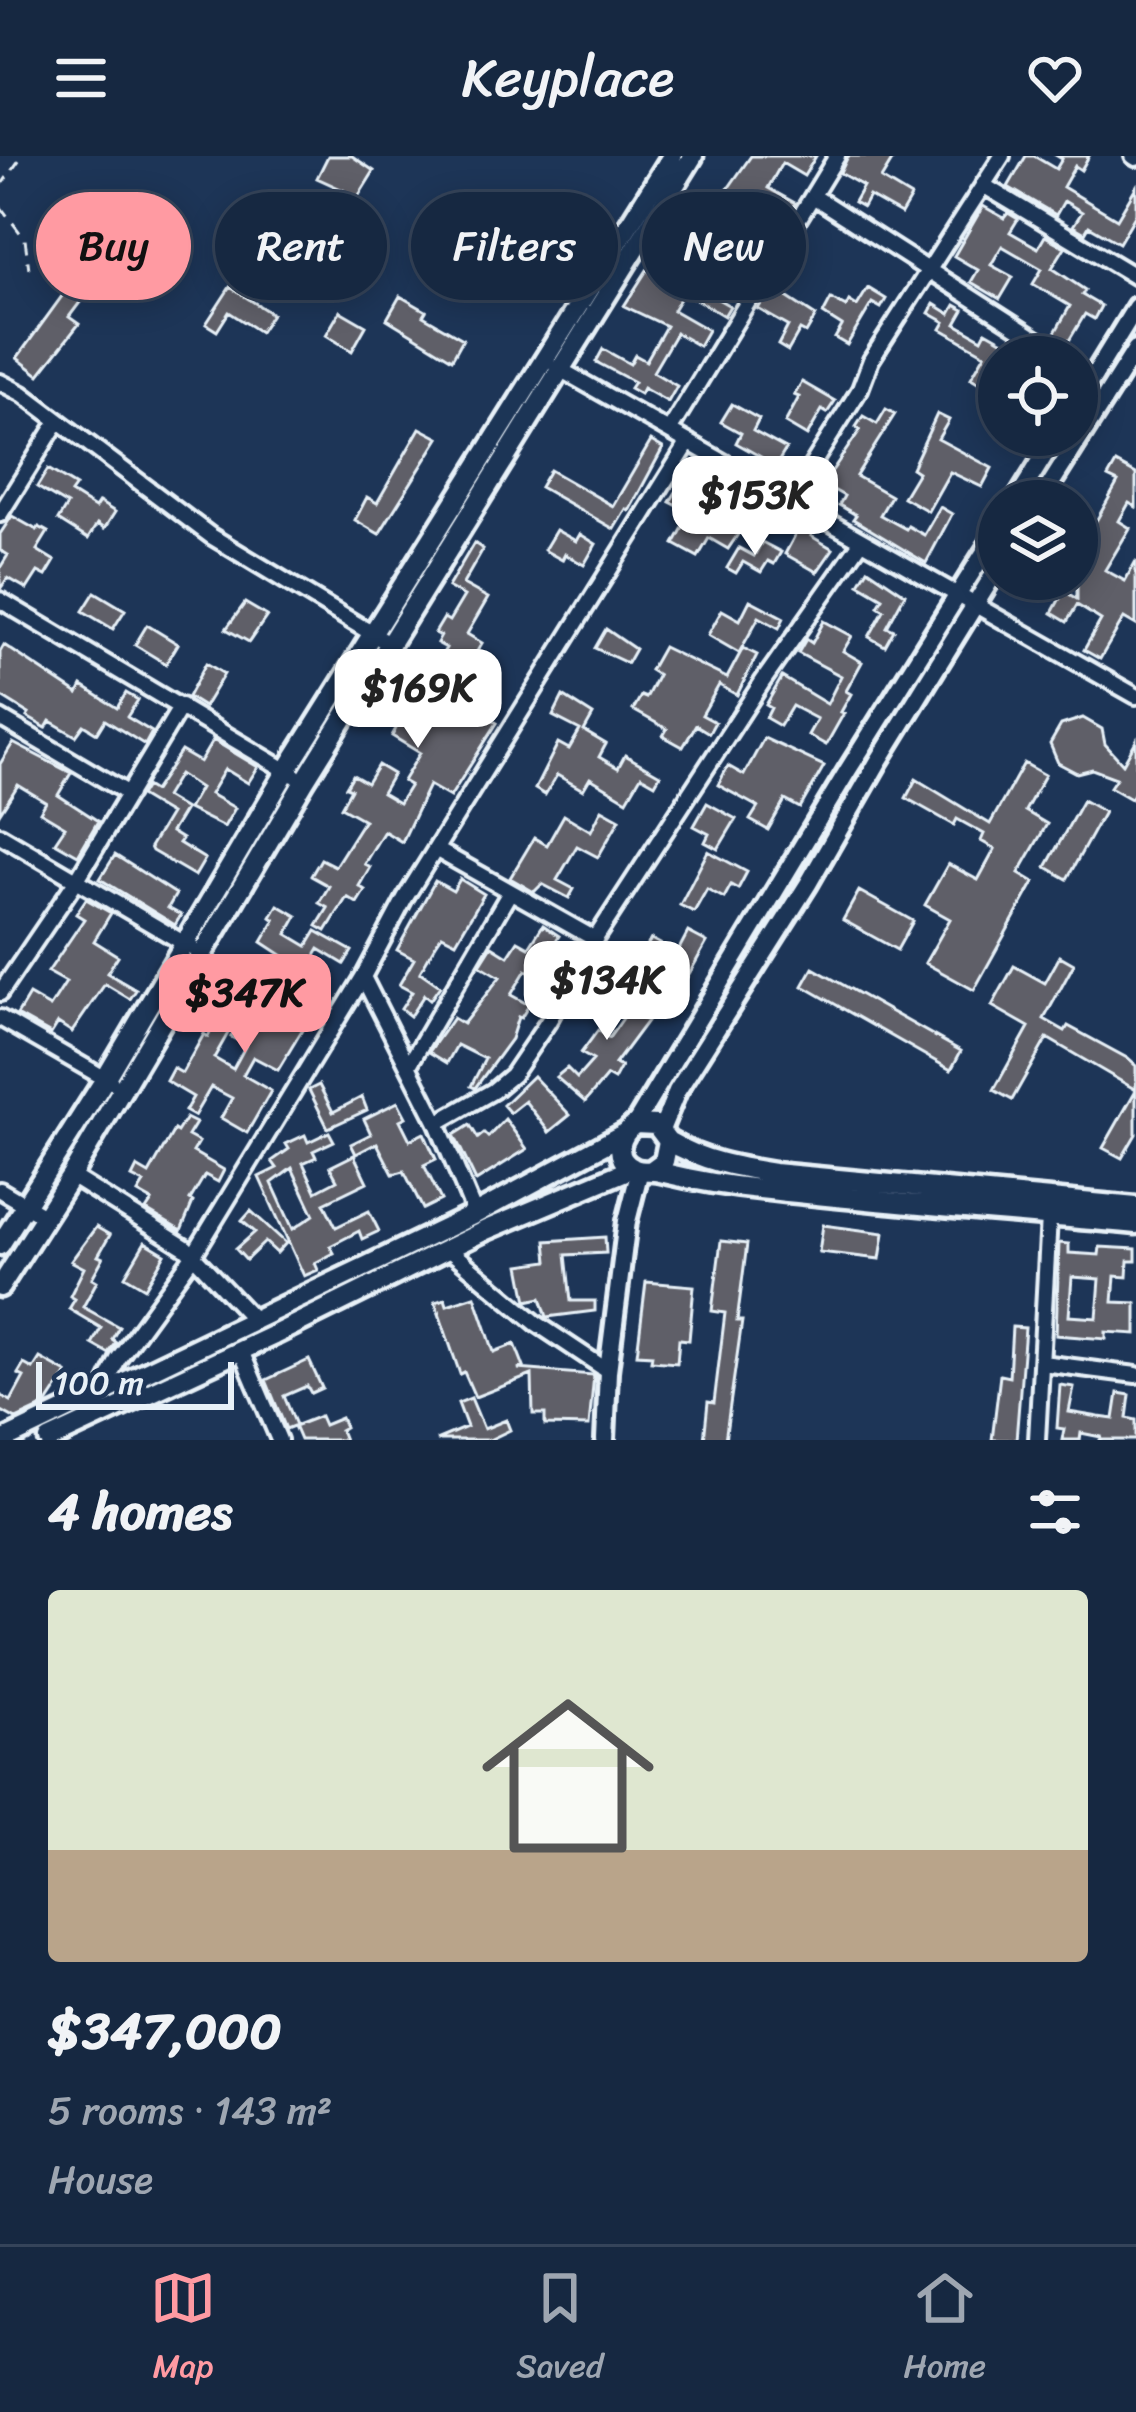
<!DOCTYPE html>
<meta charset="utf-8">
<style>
body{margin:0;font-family:Sriracha,sans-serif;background:#23344c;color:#f1f3f6;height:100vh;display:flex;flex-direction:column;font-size:45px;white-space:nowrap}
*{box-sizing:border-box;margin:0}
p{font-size:39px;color:#9ea6b1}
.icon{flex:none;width:66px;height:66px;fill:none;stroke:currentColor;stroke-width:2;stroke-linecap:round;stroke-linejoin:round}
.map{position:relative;height:1284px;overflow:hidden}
.side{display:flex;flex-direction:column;background:#162841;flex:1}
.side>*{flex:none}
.hud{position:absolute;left:36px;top:36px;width:1065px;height:108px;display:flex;gap:24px}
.controls{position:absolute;left:978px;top:180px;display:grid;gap:24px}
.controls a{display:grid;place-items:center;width:120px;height:120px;border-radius:50%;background:#162841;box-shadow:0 6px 30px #0003,0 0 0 3px #35445a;font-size:60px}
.scale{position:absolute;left:36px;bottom:30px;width:198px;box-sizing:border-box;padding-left:12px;border:6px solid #e8f1f8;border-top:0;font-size:33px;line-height:42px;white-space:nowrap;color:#e8f1f8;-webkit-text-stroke:9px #1d3557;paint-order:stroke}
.price{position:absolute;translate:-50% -102px;padding:0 27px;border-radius:24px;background:#fff;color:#222;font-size:39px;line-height:78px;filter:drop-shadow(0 3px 6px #0008)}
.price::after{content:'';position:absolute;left:50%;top:72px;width:36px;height:27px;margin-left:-18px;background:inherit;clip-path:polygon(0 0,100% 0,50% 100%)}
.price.selected{background:#ff9aa2;color:#111}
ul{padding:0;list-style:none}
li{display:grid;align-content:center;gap:24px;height:636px;padding:0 48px}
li+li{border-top:3px solid #35445a}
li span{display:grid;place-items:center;height:372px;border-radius:12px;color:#555}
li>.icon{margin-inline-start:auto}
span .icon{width:216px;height:216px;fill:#fffc;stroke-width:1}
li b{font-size:51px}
h2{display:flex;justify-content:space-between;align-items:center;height:144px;padding:0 48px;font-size:51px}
.chip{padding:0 42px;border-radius:54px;background:#162841;box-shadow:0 6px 30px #0003,0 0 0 3px #35445a;font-size:42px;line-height:108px}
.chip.selected{background:#ff9aa2;color:#111}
header{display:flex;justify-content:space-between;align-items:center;height:156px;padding:0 48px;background:#162841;font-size:54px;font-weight:600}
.dock{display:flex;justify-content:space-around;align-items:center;height:168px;border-top:3px solid #35445a;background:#162841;font-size:33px;color:#9ea6b1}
.dock a{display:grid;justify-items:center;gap:6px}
.dock .selected{color:#ff9aa2}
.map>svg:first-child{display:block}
.building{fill:#5e5f68;stroke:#e8f1f8;stroke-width:3;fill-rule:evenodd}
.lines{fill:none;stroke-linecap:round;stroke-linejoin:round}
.minor-casing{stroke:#e8f1f8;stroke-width:22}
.tertiary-casing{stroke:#e8f1f8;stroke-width:26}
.secondary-casing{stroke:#e8f1f8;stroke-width:27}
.path{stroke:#e8f1f8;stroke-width:3;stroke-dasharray:12 9;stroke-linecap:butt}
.minor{stroke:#1d3557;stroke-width:14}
.tertiary{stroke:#1d3557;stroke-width:16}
.secondary{stroke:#1d3557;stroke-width:18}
</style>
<header><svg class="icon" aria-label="menu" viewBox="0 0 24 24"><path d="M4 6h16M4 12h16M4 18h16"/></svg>Keyplace<svg class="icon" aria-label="heart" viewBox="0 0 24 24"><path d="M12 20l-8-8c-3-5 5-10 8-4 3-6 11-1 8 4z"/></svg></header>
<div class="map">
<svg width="1136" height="1284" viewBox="0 0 1136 1284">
<rect width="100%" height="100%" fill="#1d3557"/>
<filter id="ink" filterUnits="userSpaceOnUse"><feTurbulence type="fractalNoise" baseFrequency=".00833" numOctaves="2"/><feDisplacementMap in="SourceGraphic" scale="24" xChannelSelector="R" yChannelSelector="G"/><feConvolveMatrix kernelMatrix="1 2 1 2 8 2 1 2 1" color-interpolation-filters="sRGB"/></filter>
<g filter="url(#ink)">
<path class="building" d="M328,0H352L374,15L343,65L330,58L343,34L317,22Z
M751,0H816L804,20L782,7L768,32L795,47L788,59L773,51L759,76L772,83L766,94L736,76L746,59L736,53L740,45L725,37Z
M848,0H895L881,23L911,41L901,58L869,40L863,51L854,46L863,30L840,17Z
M1026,0H1034L1056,13L1062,3L1057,0H1089L1081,14L1075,10L1063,31L1117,63L1136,31V58L1119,87L1089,70L1085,77L1073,70L1082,56L1064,45L1056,59L1008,31Z
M983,50L1004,62L1008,57L1018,63L1010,76L1038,92L1045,80L1065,91L1052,112L1085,134L1082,139L1101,150L1094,163L1085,158L1067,188L1053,180L1070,150L1033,128L1042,113L1002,90L991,109L1013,121L1000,143L971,126L978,114L954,100Z
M707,65L717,71L701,98L739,120L734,129L726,125L716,142L730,150L724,160L684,136L673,154L708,174L699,190L676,177L653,216L677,230L668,246L643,232L640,238L630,232L634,226L596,206L603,193L630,208L635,199L646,205L666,170L624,150L647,114L652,117L662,99L681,110Z
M143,66L161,79L155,88L186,113L175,127L144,103L138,112L120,99Z
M445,76L508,115L493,140L465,125L472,112L436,91Z
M78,118L93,129L69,161L79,168L39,219L17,202Z
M230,131L272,158L260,176L229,156L217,175L206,168Z
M771,131L816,160L806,177L800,174L788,195L778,189L788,170L758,153Z
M868,132L886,143L881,152L872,147L847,189L835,182L842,170L823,158L831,143L846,151L849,145L857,150Z
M400,140L426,155L423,160L463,183L452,203L387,163Z
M934,148L950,158L955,149L964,154L956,168L982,183L986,175L1032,201H999L990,219L999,224L995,236L971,222L985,198L941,173L945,166L929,157Z
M340,155L366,170L352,195L326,179Z
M802,226L835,245L827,257L822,254L807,280L785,267L799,241L794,239Z
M732,248L759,263L753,275L786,293L772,316L757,308L761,301L736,287L741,277L721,266Z
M886,253L895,258L856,320L891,340L880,359L906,373L908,370L924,379L940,351L952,358L926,407L853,363L856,359L839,349L844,340L823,328L860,274L856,271L863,260L877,268Z
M937,258L949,264L938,283L992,312L982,331L950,316L928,355L903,341L918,316L912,312Z
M420,272L439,282L379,378L355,364L367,341L377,347Z
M651,285L663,292L629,355L626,353L614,373L540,331L550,314L613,350Z
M1116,307L1136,318V351L1129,347L1119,365L1130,372L1105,414L1125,425L1136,405V469L1124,462L1100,503L1084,494L1101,464L1077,449L1067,466L1052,457L1064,435L1077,443V386L1090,364L1095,367L1118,326L1108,321Z
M48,313L76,330L71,337L95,352L99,346L115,356L104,373L97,368L88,383L58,364L67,349L37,331Z
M693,317L760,353L762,349L778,358L767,376L747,365L728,393L709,382L698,401L674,388L691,357L670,346L676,336L681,339Z
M12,360L37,374L39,371L48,376L37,394L55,405L46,420L38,416L27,433L8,422L0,433V412L8,399L0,394V378Z
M802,366L814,373L811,380L833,393L817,416L785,398Z
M556,374L576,385L580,378L596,388L584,409L565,398L562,404L544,394Z
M762,386L781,396L774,408L768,405L761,416L743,406L736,417L727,412L739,392L754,400Z
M474,387L483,393L463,428L488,442L467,478L482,487L463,519L477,527L465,548L497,567L450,641L429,629L402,686L384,675L364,708L370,711L359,730L365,734L357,747L347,741L326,775L317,770L328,752L319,747L329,730L311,720L321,703L335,710L364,664L341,651L351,633L346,631L353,619L367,627L378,609L393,618L382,637L399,647L410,629L403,625L420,597L392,580L400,565L422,577L433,557L408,543L421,522L427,525L446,492L437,487L441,480L435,477L444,462L449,465L464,440L448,431Z
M868,413L905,438L887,471L894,474L885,490L869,481L884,454L878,450L883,442L859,428Z
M95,436L125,454L113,473L83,455Z
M750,444L784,462L779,472L759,461L739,497L708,479L722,454L740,464Z
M245,447L267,460L249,486L226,473Z
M824,465L852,480L843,495L862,506L846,535L851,538L841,556L844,557L826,589L808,579L817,563L792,550L780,570L766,562L771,552L766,549L782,521L827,548L841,520L798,497L806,483L812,487Z
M147,469L178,488L166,508L135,489Z
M606,473L635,493L627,507L595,492Z
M4,489L78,538L82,530L117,552L126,537L138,544L127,561L152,576L145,589L105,564L97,577L84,569L76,580L50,565L46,572L27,561L29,558L0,540V496Z
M663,491L727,522L743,492L757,499L737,539L719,529L702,559L715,566L709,577L696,569L683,591L663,580L667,573L633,554L641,540L646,542L658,519L650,514Z
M206,507L224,518L204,551L188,541Z
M563,540L593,559L584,575L606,588L599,601L618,612L625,599L660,619L655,628L641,620L627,644L590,622L583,634L557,619L545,639L535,633L558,587L569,593L580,574L553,560Z
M1083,562L1102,573L1105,588L1123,608L1136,585V634L1131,643L1110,631L1116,622L1092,613L1077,617L1058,607L1050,588L1061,569Z
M764,582L824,610L800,652L785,644L768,674L750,664L758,651L718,629L728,610L744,619Z
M213,584L258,611L248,627L225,613L210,638L235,652L224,671L188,653L200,632L179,618L165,641L185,653L171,676L182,683L179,687L205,703L195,720L152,695L150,691L170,658L140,640L146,630L154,635L181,595L200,606Z
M13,587L71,617L58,639L98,665L78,699L55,686L65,671L40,656L46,646L18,629L0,657V608Z
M1024,607L1045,619L1025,655L1047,668L1019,717L1034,726L974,834L925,807L950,763L925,749L948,708L978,724L995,693L981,685L984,678L957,663L954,669L906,642L916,623L990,668Z
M1083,644L1104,656L1067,723L1046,711Z
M707,647L736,663L718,693L705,686L709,678L694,670Z
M602,653L620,663L598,701L577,690L557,724L574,733L569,742L542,728L534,736L510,722L534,682L547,689L564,659L591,675Z
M708,695L747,716L738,733L731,729L724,742L707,733L694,756L680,749Z
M115,699L176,738L168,752L181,759L175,769L100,723Z
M460,723L484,738L456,786L442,779L436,788L420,816L440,830L430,844L424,839L410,860L401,853L412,836L399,829L414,803L397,794L435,725L453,735Z
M859,735L913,765L897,794L843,764Z
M86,743L111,757L94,785L118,800L107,817L136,834L130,843L105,828L72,876L58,867L51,878L17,859L29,839L50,851L66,826L48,816L84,763L76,758Z
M278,749L297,760L287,778L307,790L316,775L352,795L344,808L319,793L306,815L262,786L275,764L271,761Z
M543,769L559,780L545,801L553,805L542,824L526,814L511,839L529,849L521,862L518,861L511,883L475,932L471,930L485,903L457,889L447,907L429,896L453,862L463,868L500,821L480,809L492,790L508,800L518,785L529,791Z
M688,776L707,786L680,834L635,811L651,783L677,797Z
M1060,800L1074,808L1044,863L1065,875L1068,870L1127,902L1136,910V934L1047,882L1012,944L994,934L1029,871L992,850L1014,810L1045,827Z
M813,812L961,895L951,914L803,830Z
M617,822L640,836L628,856L647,865L615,908L621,911L614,924L607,920L585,946L556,921L567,912L577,922L593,904L581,897L598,874L609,882L626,858L591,837L596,828L608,836Z
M269,825L316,851L278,914L253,901L243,919L271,935L247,977L221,962L232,942L211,931L194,960L185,955L193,941L166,925L173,912L182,917L204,878L208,881L217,863L231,872L214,902L233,913L246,889L231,881L240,866L244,868Z
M533,920L570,959L549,976L525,945L510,957L503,949Z
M319,929L333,956L362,941L367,954L328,972L309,934Z
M1136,934V978L1122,1002L1103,992Z
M398,946L406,961L400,964L410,984L424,977L436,1003L424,1009L441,1044L423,1053L404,1015L393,1018L377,987L356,998L351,988L371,978L364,963Z
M186,962L196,967L188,980L199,986L193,996L224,1014L218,1026L205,1019L190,1044L193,1046L181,1075L146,1054L152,1045L138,1037L144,1027L132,1021L137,1011L149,1018L174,974L177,976Z
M505,963L527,993L476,1025L454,979L470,969L478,982L484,977L488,981Z
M329,976L334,985L313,995L316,1001L303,1007L316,1035L337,1024L330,1011L354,999L367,1026L324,1047L336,1071L369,1055L379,1075L362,1083L359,1075L330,1090L334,1097L315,1107L318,1114L304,1120L259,1021L277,1012L272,1005L289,993L286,988L305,979L308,986ZM292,1012L314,1059L293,1073L272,1027Z
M251,1055L286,1087L277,1097L265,1086L246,1104L236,1093L255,1076L242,1065Z
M823,1069L884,1077L880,1103L819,1096Z
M96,1071L110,1079L98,1100L103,1102L92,1122L97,1125L83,1151L119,1171L112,1183L116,1186L108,1197L92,1188L101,1172L69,1153L75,1143L70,1140L84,1112L71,1105Z
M605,1081L606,1097L566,1099L571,1145H595V1155L547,1161L541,1142L527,1145L520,1109L548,1105L546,1085Z
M721,1085L747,1088L737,1165H742L725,1284H704L708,1246L714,1247L725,1157L712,1155Z
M145,1086L165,1098L145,1132L125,1120Z
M1059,1087L1069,1088V1097L1099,1099L1100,1091L1136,1093V1105H1128L1127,1121L1115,1120L1113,1146L1136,1147V1178L1106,1176V1183L1056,1179ZM1072,1121L1100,1123L1097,1162L1069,1160Z
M646,1126L694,1130L689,1184L679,1183L677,1207L651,1205L652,1199L637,1198Z
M475,1140L494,1196L515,1188L524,1211L518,1213L594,1219L589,1270L545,1269V1258H533L532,1219L475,1241L464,1216L460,1218L435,1146L445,1143L447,1149Z
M1012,1171L1025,1172L1016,1284H992L1000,1219L1009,1221Z
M40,1202L67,1217L46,1249L16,1263L0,1254V1239L11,1245L24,1221L18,1218L24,1208L33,1213Z
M309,1204L322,1232L311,1237L307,1230L284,1240L296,1269L286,1273L266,1224Z
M1060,1229L1074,1231L1069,1256L1099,1261L1114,1263L1118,1237L1130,1239L1127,1262L1136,1264V1284H1100L1101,1281L1081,1277L1080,1284H1062L1064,1273L1057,1272Z
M471,1242L484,1273L506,1264L510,1274L489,1284H436L467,1271L458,1247Z
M320,1260L324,1269L341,1262L345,1271L340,1274L344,1284H300L294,1270Z"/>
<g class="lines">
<defs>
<path id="minor" d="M1133,0L1136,2
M983,29L1136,121
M813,40L1064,201
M556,211L1136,540
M0,226L23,238L211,380L381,483
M669,275L837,0
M790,344L860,233L871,204L1002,0
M0,358L58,265
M0,444L294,619
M0,562L129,638
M0,679L192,792
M437,694L595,783
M363,821L437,967L475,1058
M0,837L76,725L181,550
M0,862L111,926
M409,909L510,736
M437,967L493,935L512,919L548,866L595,783L763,525L861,386
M71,1020L186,1092L255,1165
M0,1034L44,1060
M448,1093L536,1167L608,1215
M241,1195L279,1284
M1042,1207L1136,1219
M88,1265L118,1203L193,1100L363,821L405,742L689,286
M1037,1284L1049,1061"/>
<path id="tertiary" d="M1077,247L1136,151
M1016,345L1057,279
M1040,345L1136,193
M635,968L848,614L999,373
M661,974L677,935L808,728L878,606L999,410
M605,1284L608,1215L627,1065L640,1014"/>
<path id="secondary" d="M668,985C702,1005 736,1011 774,1017L1136,1051
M653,1013L664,1005L668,985L656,969L635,968C620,979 612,1002 633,1012C642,1017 651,1013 660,1016C693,1024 726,1030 760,1033C885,1047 1011,1057 1136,1068
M0,1089L105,923L287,614L672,0
M0,1131L71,1020L304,626L693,0
M4,1284L475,1058L625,977
M49,1284L274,1179L486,1074L633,1012"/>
</defs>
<use href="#minor" class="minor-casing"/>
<use href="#tertiary" class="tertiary-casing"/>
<use href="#secondary" class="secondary-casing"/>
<path class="path" d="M0,31L22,0
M0,50L25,83L29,113"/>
<use href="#minor" class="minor"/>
<use href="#tertiary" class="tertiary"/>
<use href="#secondary" class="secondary"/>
</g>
</g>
</svg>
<div class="controls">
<a><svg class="icon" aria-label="locate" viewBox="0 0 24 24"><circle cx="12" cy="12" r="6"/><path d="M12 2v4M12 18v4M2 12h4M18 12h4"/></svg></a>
<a><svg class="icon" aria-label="layers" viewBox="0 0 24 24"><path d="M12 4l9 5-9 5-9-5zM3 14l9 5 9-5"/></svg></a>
</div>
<div class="scale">100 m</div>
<b class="price" style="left:755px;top:402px">$153K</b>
<b class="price" style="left:418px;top:595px">$169K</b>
<b class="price" style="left:607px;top:887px">$134K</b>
<b class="price selected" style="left:245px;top:900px">$347K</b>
<div class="hud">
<a class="chip selected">Buy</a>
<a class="chip">Rent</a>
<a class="chip">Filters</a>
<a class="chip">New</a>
</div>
</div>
<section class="side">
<h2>4 homes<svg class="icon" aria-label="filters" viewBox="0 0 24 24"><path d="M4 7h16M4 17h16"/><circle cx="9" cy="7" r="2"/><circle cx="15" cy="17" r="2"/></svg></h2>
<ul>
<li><span style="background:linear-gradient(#dfe7d0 70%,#b9a48a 0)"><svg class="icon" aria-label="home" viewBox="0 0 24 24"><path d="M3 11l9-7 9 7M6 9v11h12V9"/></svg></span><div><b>$347,000</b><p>5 rooms · 143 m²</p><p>House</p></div></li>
</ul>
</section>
<nav class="dock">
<a class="selected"><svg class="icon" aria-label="map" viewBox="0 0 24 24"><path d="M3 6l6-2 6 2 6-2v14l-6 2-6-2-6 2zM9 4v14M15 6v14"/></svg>Map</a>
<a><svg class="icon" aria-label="saved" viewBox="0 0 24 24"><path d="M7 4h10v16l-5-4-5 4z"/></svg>Saved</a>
<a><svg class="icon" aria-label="home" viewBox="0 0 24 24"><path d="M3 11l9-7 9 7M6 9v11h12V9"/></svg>Home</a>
</nav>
